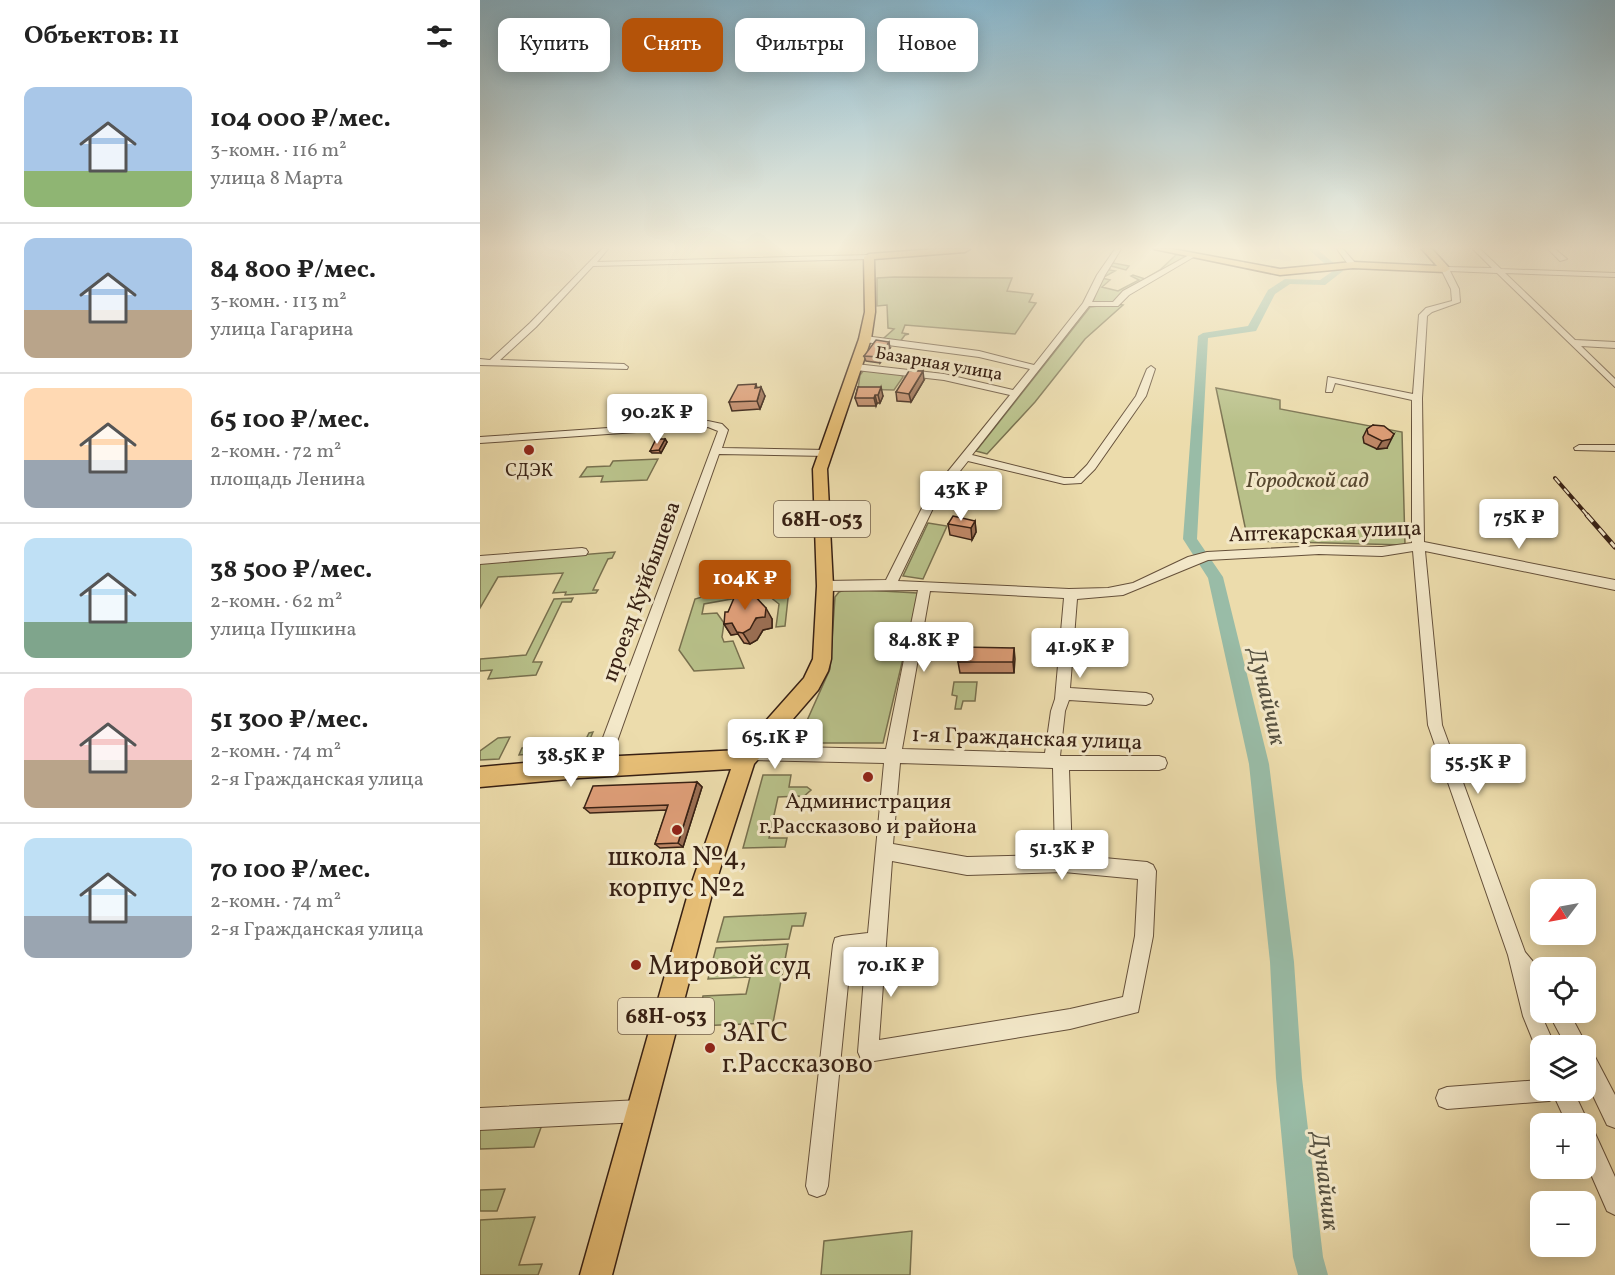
<!DOCTYPE html>
<html lang="ru">
<meta charset="utf-8">
<style>
body{margin:0;font-family:Vollkorn,serif;background:#f6f6f6;color:#222;height:100vh;display:flex;flex-direction:column;font-size:22px;white-space:nowrap}
*{box-sizing:border-box;margin:0}
p{font-size:20px;color:#767676}
.icon{flex:none;width:33px;height:33px;fill:none;stroke:currentColor;stroke-width:2;stroke-linecap:round;stroke-linejoin:round}
.map{position:relative;flex:1;overflow:hidden}
.details{display:flex;flex-direction:column;background:#fff;width:480px}
.details>*{flex:none}
.hud{position:absolute;left:18px;top:18px;width:570px;height:54px;display:flex;gap:12px}
.needle{width:39px;rotate:238deg}
.tools{position:absolute;left:1050px;top:879px;display:grid;gap:12px}
.tools a{display:grid;place-items:center;width:66px;height:66px;border-radius:12px;background:#fff;box-shadow:0 3px 15px #0003;font-size:30px}
.price{position:absolute;translate:-50% -51px;padding:0 14px;border-radius:6px;background:#fff;color:#222;font-size:20px;line-height:39px;filter:drop-shadow(0 2px 3px #0008)}
.price::after{content:'';position:absolute;left:50%;top:36px;width:18px;height:14px;margin-left:-9px;background:inherit;clip-path:polygon(0 0,100% 0,50% 100%)}
.price.on{background:#b45309;color:#fff}
ul{padding:0;list-style:none}
li{display:flex;align-items:center;gap:18px;height:150px;padding:0 24px}
li+li{border-top:2px solid #e0e0e0}
li span{display:grid;place-items:center;flex:none;width:168px;height:120px;border-radius:12px;color:#555}
li>.icon{margin-inline-start:auto}
span .icon{width:72px;height:72px;fill:#fffc;stroke-width:1}
li b{font-size:26px}
h2{display:flex;justify-content:space-between;align-items:center;height:72px;padding:0 24px;font-size:26px}
.chip{padding:0 21px;border-radius:12px;background:#fff;box-shadow:0 3px 15px #0003;font-size:21px;line-height:54px}
.chip.on{background:#b45309;color:#fff}
main{display:flex;flex:1;min-height:0}
.map>svg:first-child{display:block}
.green{fill:#b8c089;stroke:#78704e;stroke-width:1.5}
.lines{fill:none;stroke-linecap:round;stroke-linejoin:round}
.river{fill:#99bca7;fill-rule:evenodd}
.minor-casing{stroke:#65503a;stroke-width:2}
.major-casing{stroke:#382114;stroke-width:3}
.minor{fill:#f3e8c9;fill-rule:evenodd}
.major{fill:#e6be76;fill-rule:evenodd}
.rail-far1-casing{stroke:#382114;stroke-width:4}
.rail-casing{stroke:#382114;stroke-width:5}
.rail-far1{stroke:#f3e8c9;stroke-width:2;stroke-dasharray:7;stroke-linecap:butt}
.rail{stroke:#f3e8c9;stroke-width:3;stroke-dasharray:9;stroke-linecap:butt}
.wall{fill:#bf8867;stroke:#382114;stroke-width:1.5}
.shaded-wall{fill:#9b6f54;stroke:#382114;stroke-width:1.5}
.building{fill:#de9e78;stroke:#382114;stroke-width:1.5}
.poi-dot{fill:#8f2418;stroke:#f3e8c9;stroke-width:2}
.labels{text-anchor:middle;stroke-width:6;stroke-linejoin:round;paint-order:stroke}
.far-street-label{font-size:18px;fill:#382114;stroke:#f3e8c9}
.far-poi-label{font-size:18px;fill:#382114;stroke:#f3e8c9}
.shield{fill:#f3e8c9;stroke:#705d4a;stroke-width:1.5}
.shield-label{font-size:21px;font-weight:bold;fill:#382114}
.park-label{font-size:22px;font-style:italic;fill:#584931;stroke:#f3e8c9}
.street-label{font-size:22px;fill:#382114;stroke:#f3e8c9}
.poi-label{font-size:22px;fill:#382114;stroke:#f3e8c9}
.water-label{font-size:24px;font-style:italic;fill:#555040;stroke:#f3e8c9}
.near-poi-label{font-size:27px;fill:#382114;stroke:#f3e8c9;text-anchor:start}
</style>
<main>
<section class="details">
<h2>Объектов: 11<svg class="icon" aria-label="filters" viewBox="0 0 24 24"><path d="M4 7h16M4 17h16"/><circle cx="9" cy="7" r="2"/><circle cx="15" cy="17" r="2"/></svg></h2>
<ul>
<li><span style="background:linear-gradient(#a9c7e8 70%,#8fb573 0)"><svg class="icon" aria-label="home" viewBox="0 0 24 24"><path d="M3 11l9-7 9 7M6 9v11h12V9"/></svg></span><div><b>104 000 ₽/мес.</b><p>3-комн. · 116 m²</p><p>улица 8 Марта</p></div></li>
<li><span style="background:linear-gradient(#a9c7e8 60%,#b9a48a 0)"><svg class="icon" aria-label="home" viewBox="0 0 24 24"><path d="M3 11l9-7 9 7M6 9v11h12V9"/></svg></span><div><b>84 800 ₽/мес.</b><p>3-комн. · 113 m²</p><p>улица Гагарина</p></div></li>
<li><span style="background:linear-gradient(#ffd9b3 60%,#9aa5b1 0)"><svg class="icon" aria-label="home" viewBox="0 0 24 24"><path d="M3 11l9-7 9 7M6 9v11h12V9"/></svg></span><div><b>65 100 ₽/мес.</b><p>2-комн. · 72 m²</p><p>площадь Ленина</p></div></li>
<li><span style="background:linear-gradient(#bfe0f5 70%,#7fa58c 0)"><svg class="icon" aria-label="home" viewBox="0 0 24 24"><path d="M3 11l9-7 9 7M6 9v11h12V9"/></svg></span><div><b>38 500 ₽/мес.</b><p>2-комн. · 62 m²</p><p>улица Пушкина</p></div></li>
<li><span style="background:linear-gradient(#f6c9c9 60%,#b9a48a 0)"><svg class="icon" aria-label="home" viewBox="0 0 24 24"><path d="M3 11l9-7 9 7M6 9v11h12V9"/></svg></span><div><b>51 300 ₽/мес.</b><p>2-комн. · 74 m²</p><p>2-я Гражданская улица</p></div></li>
<li><span style="background:linear-gradient(#bfe0f5 65%,#9aa5b1 0)"><svg class="icon" aria-label="home" viewBox="0 0 24 24"><path d="M3 11l9-7 9 7M6 9v11h12V9"/></svg></span><div><b>70 100 ₽/мес.</b><p>2-комн. · 74 m²</p><p>2-я Гражданская улица</p></div></li>
</ul>
</section>
<div class="map">
<svg width="1135" height="1275" viewBox="0 0 1135 1275">
<rect width="100%" height="100%" fill="#ecdcac"/>
<filter id="stains"><feTurbulence type="fractalNoise" baseFrequency=".00333" numOctaves="4"/><feColorMatrix values="0 0 0 0 .2 0 0 0 0 .09 0 0 0 0 .02 0 0 0 .5 -.17"/></filter>
<radialGradient id="worn" r=".72"><stop offset=".6" stop-color="#630" stop-opacity="0"/><stop offset="1" stop-color="#630" stop-opacity=".3"/></radialGradient>
<path class="green" d="M640,249L633,263L649,266L646,270L631,266L629,270L635,271L622,278L630,280L622,287L638,291L659,280L651,276L653,275L665,279L680,270L698,253L706,256L645,293L634,303L612,304L621,278Z
M414,277L532,278L527,291L553,294L549,302L556,303L535,334L425,325L422,333L429,334L425,335L419,343L404,338L414,329L408,328L407,305L397,306V278Z
M637,304L643,305L605,339L555,402L507,454L496,451L610,307Z
M384,370L421,374L423,377L414,390L378,389L380,375Z
M736,388L800,400V409L922,432L925,545L768,541Z
M178,459L167,480L121,482L123,476L100,477L107,467L130,466L133,461Z
M448,523L467,526L443,579L423,576Z
M135,552L132,558L128,559L113,590H118L116,593L85,595L86,592L73,593L83,573L18,577L0,608V563Z
M310,580L305,626L296,627L299,604L285,593L224,604L222,614L237,613L244,623L242,637L244,642L253,641L264,668L214,671L199,650L215,599L232,594V591L241,589L242,593Z
M367,589L437,593L438,595L403,743H317L350,669L355,597L359,592Z
M93,598L91,602H82L53,662H62L56,675L8,679L12,670L0,671V659L46,655L74,599Z
M474,682H497L495,701H483L481,709H475L477,696L472,695Z
M113,732L107,746L102,750L39,755L42,748L104,743L109,733Z
M30,737L19,759L0,760V751L18,738Z
M283,775H311L309,787H327L331,790L322,798L319,796L298,797L289,838H307L305,847L263,848Z
M326,913L323,926H312L309,939L237,942L244,917Z
M308,944L293,1023L216,1026L223,996L266,994L270,977L228,979L236,948Z
M63,1122L54,1147L0,1149V1125Z
M25,1189L17,1211H0V1190Z
M55,1217L39,1265L62,1264L58,1275H0V1220Z
M432,1231L430,1275H341L344,1241Z"/>
<g class="lines">
<path class="river" d="M828,249H837L863,271L845,285L810,284L795,294L776,331L728,338L717,539L743,577L789,764L814,962L822,1078L843,1257L848,1275H818L813,1257L796,1078L790,962L769,764L728,578L703,539L718,336L723,333L768,326L788,290L805,279L840,280L853,271Z"/>
<defs>
<path id="minor" d="M122,249H128L117,262L389,255L393,257L389,259L113,266L56,327L20,360L144,364L148,367L147,369L0,365V359L10,360L50,323Z
M635,249H641L625,275L612,302H633L643,291L711,254L717,255L649,295L638,306H609L492,455L584,478H594L607,465L656,396L667,369L671,366L675,369L666,396L615,469L601,483L584,484L488,461L457,500L418,581L589,589L628,588L653,583L708,557L727,552L839,546L902,547L932,543V400L855,383L852,392H846L848,377L933,394L939,315L946,308L972,301L971,289L961,269L965,267L1012,268L993,249H1000L1021,269L1135,273V277L1025,273L1095,340L1135,342V348L1101,346L1135,379V387L1017,273L970,271L979,289L980,302L952,312L947,316L942,398L944,542L1135,580V590L945,551L962,725L1045,952L1060,970V994L1057,993L1060,1012L1075,1046H1060V1054L1058,1053L1043,1016L1028,955L948,725L933,551L902,556L839,554L728,560L643,595L597,599L590,688L666,693L671,695L673,699L671,703L666,705L589,700L585,711L580,756H679L685,758L687,763L685,768L679,770H589L592,855L667,862L673,865L676,871L673,936L658,1012L590,1029L388,1062L381,1059L378,1052L386,952L371,954L348,1186L345,1194L337,1197L329,1194L326,1186L353,945L355,938L362,936L388,933L404,763L271,760L266,758L263,753L266,748L271,746L406,749L438,590L345,591L339,586L345,581L406,580L448,496L530,395L464,380L376,370L372,367L376,364L464,374L533,390L550,369L499,357L385,342L381,339L385,336L499,351L554,365L603,303L617,275ZM450,591L584,598L575,699L571,711L565,753L422,749ZM420,763L573,768L575,855L487,857L413,844ZM412,861L487,875L584,872L658,879L655,936L643,997L590,1009L399,1040Z
M857,249H863L877,265L876,267H870Z
M1068,249H1075L1087,259L1080,261Z
M228,421L242,424L248,430L242,448L346,450L351,453L346,456L239,454L128,767L126,772L120,774L114,772L112,767L238,431L228,427L0,443V437Z
M1099,445H1135V451L1095,450L1094,448Z
M102,548L106,549L108,552L106,555L0,564V556Z
M1068,1012H1089L1107,1046L1106,1050L1113,1053L1135,1095V1128L1127,1125L1106,1081V1046H1086Z
M1060,1080V1090H1093L1109,1124L1107,1128L1114,1131L1135,1177V1215L1127,1211L1106,1163V1124H1087L1075,1098L1069,1101L967,1109L959,1106L956,1098L959,1090L967,1087Z
M160,1100L168,1103L171,1111L168,1119L160,1122L0,1130V1108Z"/>
<path id="major" d="M456,249H490L485,252L394,259L395,312L391,339L347,469L353,586L351,659L348,671L338,690L274,764L232,894L132,1275H100L208,894L251,769L99,778L0,787V767L99,758L260,750L324,678L333,659L337,586L333,469L379,339L385,312L384,257L389,254Z
M674,249H692L800,269L873,262L957,266L942,249H952L970,269L965,272L873,268L800,275Z"/>
</defs>
<use href="#minor" class="minor-casing"/>
<use href="#major" class="major-casing"/>
<use href="#minor" class="minor"/>
<use href="#major" class="major"/>
<defs>
<path id="rail-far1" d="M1075,478L1108,516"/>
<path id="rail" d="M1107,515L1135,547"/>
</defs>
<use href="#rail-far1" class="rail-far1-casing"/>
<use href="#rail" class="rail-casing"/>
<use href="#rail-far1" class="rail-far1"/>
<use href="#rail" class="rail"/>
</g>
<path class="wall" d="M410,348L400,363L386,361L384,356Z
M444,380L431,402L417,401L416,392Z
M276,384L277,388L285,396L280,409L252,411L249,402Z
M378,387L403,396L400,403H397L396,406H378L375,398Z
M893,425L907,448L897,449L884,443L883,437L887,429Z
M185,439L187,442L181,453H172L170,451Z
M495,521L496,532L492,540L470,535L468,524Z
M259,596L277,598L292,619V628L283,630L277,640L270,644L264,643L258,634L251,635L244,624L248,612Z
M534,648V673H480L478,662Z
M217,782L222,787L203,847L180,848L175,844L187,810L110,813L104,808Z"/>
<path class="shaded-wall" d="M409,342L410,348L400,363L399,357Z
M443,371L444,380L431,402L429,394Z
M281,387L285,396L280,409L277,401Z
M401,387L403,396L400,403L398,395Z
M395,395L397,403L396,406L394,398Z
M914,434L907,448L897,449L902,441Z
M185,439L187,442L181,453L179,450Z
M495,521L496,532L492,540L491,528Z
M286,608L292,619V628L283,630L277,640L270,644L263,633Z
M252,623L257,632L258,634L251,635L244,624Z
M534,648L535,659L534,673L533,662Z
M217,782L222,787L203,847L198,843Z"/>
<path class="building" d="M396,340L409,342L399,357L384,356Z
M429,371H443L429,394L416,392Z
M276,384L275,388L281,387L277,401L249,402L258,385Z
M378,387H401L398,395H395L394,398H375Z
M893,425L904,426L914,434L911,439L902,441L888,434L887,429Z
M176,439H185L179,450L170,451Z
M473,516L495,521L491,528L468,524Z
M261,587H271L273,594L286,608L285,617L276,618L270,629L263,633L257,632L252,623L244,624L245,612H248L254,598L259,596L258,591Z
M480,647L534,648L533,662H478Z
M217,782L198,843L175,844L188,805L104,808L113,786Z"/>
<linearGradient id="sky" x2="0" y2="1"><stop stop-color="#88b7ce"/><stop offset="0.58" stop-color="#f6efda"/><stop offset="1" stop-color="#f6efda" stop-opacity="0"/></linearGradient>
<rect width="1135" height="427" fill="url(#sky)"/>
<g class="poi-dot">
<circle cx="49" cy="450" r="6"/>
<circle cx="388" cy="777" r="6"/>
<circle cx="197" cy="830" r="6"/>
<circle cx="156" cy="965" r="6"/>
<circle cx="230" cy="1048" r="6"/>
</g>
<g class="labels">
<g class="far-street-label">
<text transform="translate(459 363) rotate(10)" y="6">Базарная улица</text>
</g>
<g class="far-poi-label">
<text x="49" y="476">СДЭК</text>
</g>
<g class="shield">
<rect x="294" y="501" width="96" height="36" rx="4.5"/>
<rect x="138" y="998" width="96" height="36" rx="4.5"/>
</g>
<g class="shield-label">
<text x="342" y="526">68Н-053</text>
<text x="186" y="1023">68Н-053</text>
</g>
<g class="park-label">
<text x="827" y="487">Городской сад</text>
</g>
<g class="street-label">
<text transform="translate(845 530) rotate(-2)" y="8">Аптекарская улица</text>
<text transform="translate(160 591) rotate(-70)" y="8">проезд Куйбышева</text>
<text transform="translate(547 737) rotate(2)" y="8">1-я Гражданская улица</text>
</g>
<g class="poi-label">
<text x="388" y="808">Администрация<tspan x="388" dy="25">г.Рассказово и района</tspan></text>
</g>
<g class="water-label">
<text transform="translate(788 696) rotate(77)" y="8">Дунайчик</text>
<text transform="translate(846 1181) rotate(83)" y="8">Дунайчик</text>
</g>
<g class="near-poi-label">
<text x="197" y="865" text-anchor="middle">школа №4,<tspan x="197" dy="31">корпус №2</tspan></text>
<text x="168" y="974">Мировой суд</text>
<text x="242" y="1041">ЗАГС<tspan x="242" dy="31">г.Рассказово</tspan></text>
</g>
</g>
<rect width="100%" height="100%" filter="url(#stains)"/>
<rect width="100%" height="100%" fill="url(#worn)"/>
</svg>
<div class="tools">
<a><svg class="needle" viewBox="-14 -14 28 28"><path d="M0-13l5 13h-10z" fill="#e53935"/><path d="M0 13l5-13h-10z" fill="#767676"/></svg></a>
<a><svg class="icon" aria-label="locate" viewBox="0 0 24 24"><circle cx="12" cy="12" r="6"/><path d="M12 2v4M12 18v4M2 12h4M18 12h4"/></svg></a>
<a><svg class="icon" aria-label="layers" viewBox="0 0 24 24"><path d="M12 4l9 5-9 5-9-5zM3 14l9 5 9-5"/></svg></a>
<a>+</a>
<a>−</a>
</div>
<b class="price" style="left:177px;top:445px">90.2K ₽</b>
<b class="price" style="left:481px;top:522px">43K ₽</b>
<b class="price" style="left:1039px;top:550px">75K ₽</b>
<b class="price on" style="left:265px;top:611px">104K ₽</b>
<b class="price" style="left:444px;top:673px">84.8K ₽</b>
<b class="price" style="left:600px;top:679px">41.9K ₽</b>
<b class="price" style="left:295px;top:770px">65.1K ₽</b>
<b class="price" style="left:91px;top:788px">38.5K ₽</b>
<b class="price" style="left:998px;top:795px">55.5K ₽</b>
<b class="price" style="left:582px;top:881px">51.3K ₽</b>
<b class="price" style="left:411px;top:998px">70.1K ₽</b>
<div class="hud">
<a class="chip">Купить</a>
<a class="chip on">Снять</a>
<a class="chip">Фильтры</a>
<a class="chip">Новое</a>
</div>
</div>
</main>
